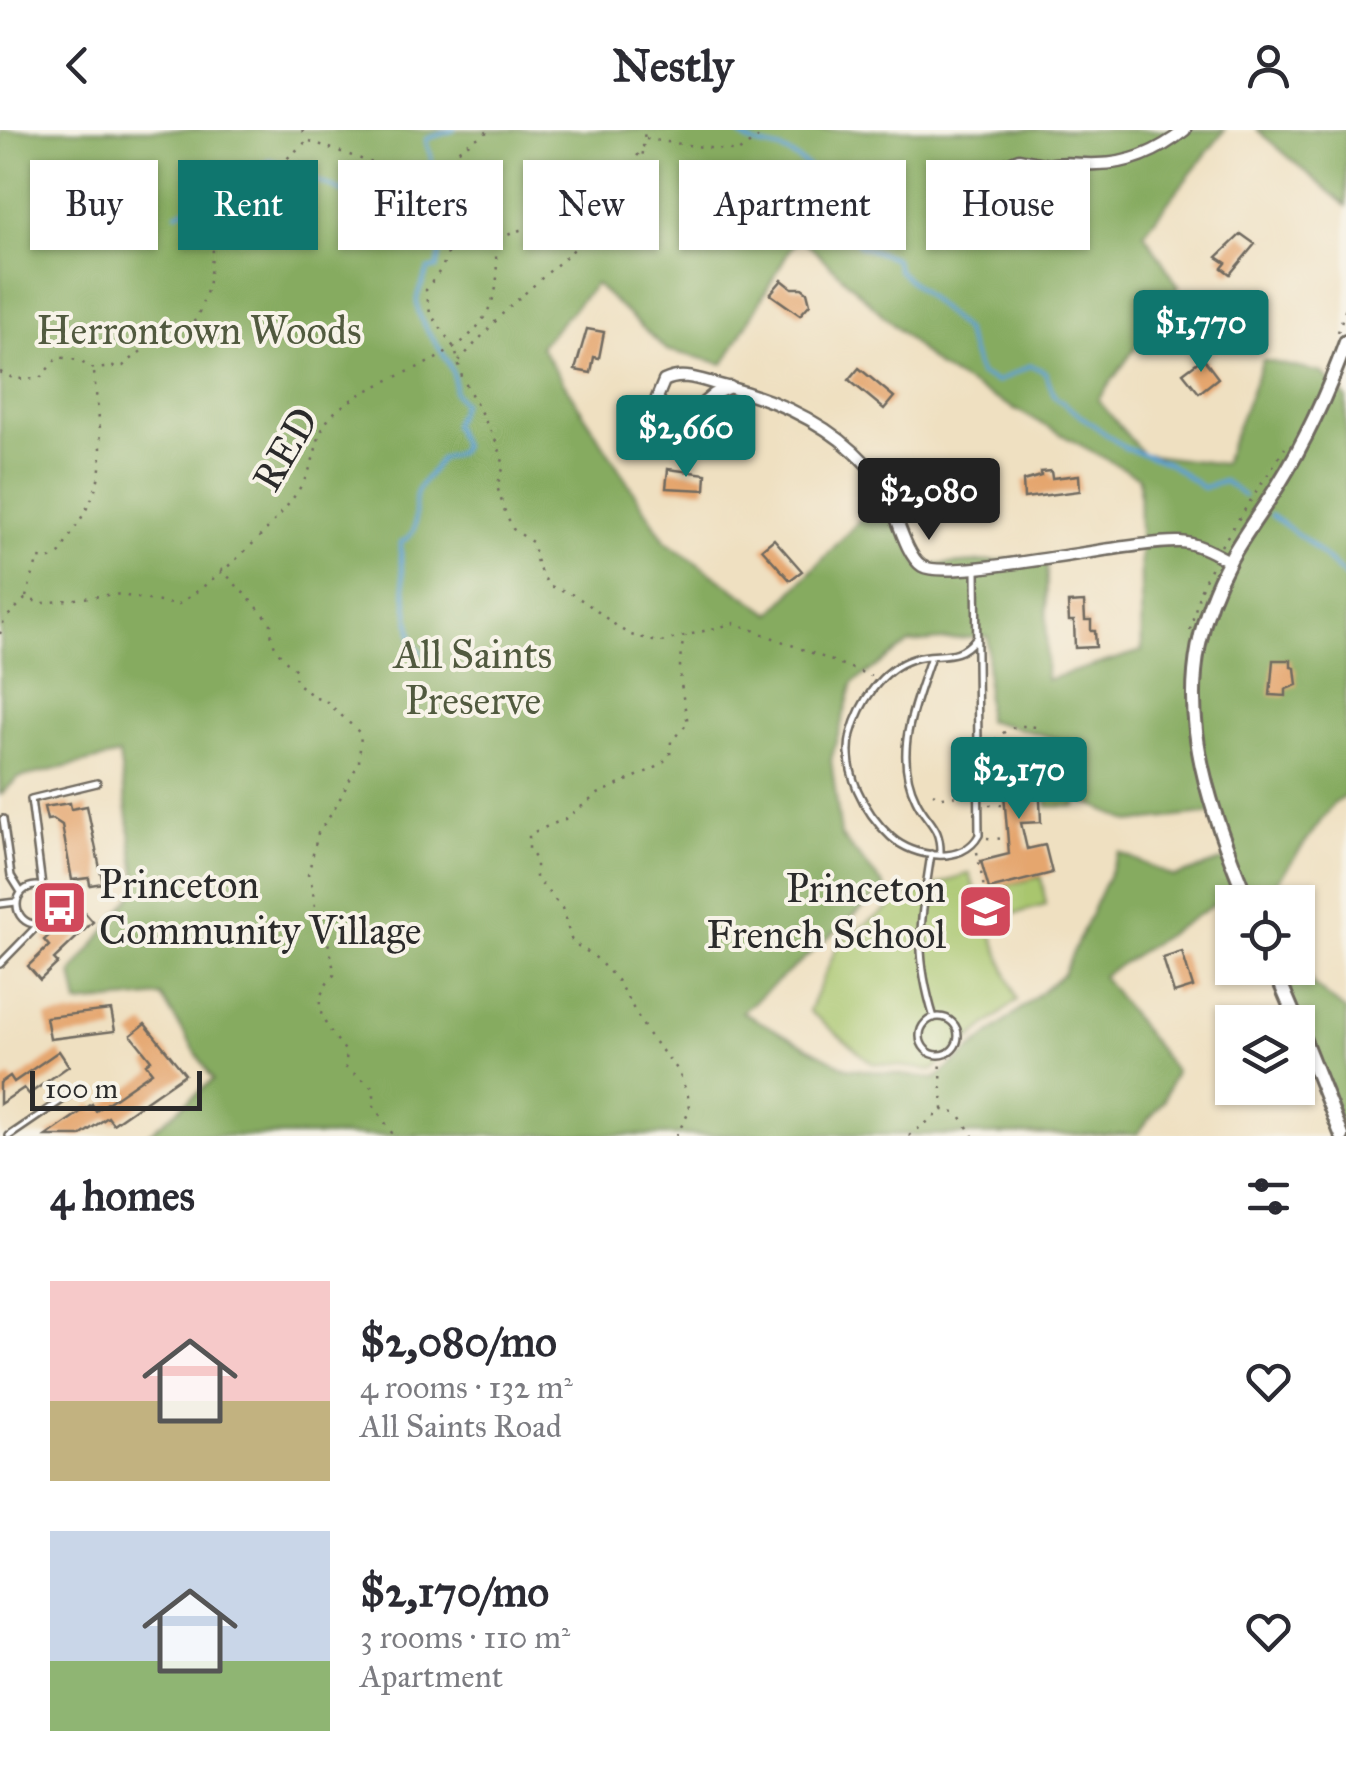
<!DOCTYPE html>
<meta charset="utf-8">
<style>
body{margin:0;font-family:"IM FELL Great Primer",serif;background:#f7f7f7;color:#2b2b33;height:100vh;display:flex;flex-direction:column;font-size:38px;white-space:nowrap}
*{box-sizing:border-box;margin:0}
p{font-size:32px;color:#7c7c81}
.icon{flex:none;width:55px;height:55px;fill:none;stroke:currentColor;stroke-width:2;stroke-linecap:round;stroke-linejoin:round}
.map{position:relative;height:1006px;overflow:hidden}
.panel{display:flex;flex-direction:column;background:#fff;flex:1}
.panel>*{flex:none}
.guide{position:absolute;left:30px;top:30px;width:1288px;height:90px;display:flex;gap:20px}
.buttons{position:absolute;left:1215px;top:755px;display:grid;gap:20px}
.buttons a{display:grid;place-items:center;width:100px;height:100px;border-radius:0px;background:#fff;box-shadow:0 2px 8px #0004;font-size:50px}
.scale{position:absolute;left:30px;bottom:25px;width:172px;box-sizing:border-box;padding-left:10px;border:5px solid #2b2b2b;border-top:0;font-size:28px;line-height:35px;white-space:nowrap;color:#2b2b2b;-webkit-text-stroke:8px #f7f3e8;paint-order:stroke}
.price{position:absolute;translate:-50% -85px;padding:0 22px;border-radius:10px;background:#0f766e;color:#fff;font-size:32px;line-height:65px;filter:drop-shadow(0 2px 5px #0008)}
.price::after{content:'';position:absolute;left:50%;top:60px;width:30px;height:22px;margin-left:-15px;background:inherit;clip-path:polygon(0 0,100% 0,50% 100%)}
.price.on{background:#222;color:#fff}
ul{padding:0;list-style:none}
li{display:flex;align-items:center;gap:30px;height:250px;padding:0 50px}
li span{display:grid;place-items:center;flex:none;width:280px;height:200px;border-radius:0px;color:#555}
li>.icon{margin-inline-start:auto}
span .icon{width:120px;height:120px;fill:#fffc;stroke-width:1}
li b{font-size:42px}
h2{display:flex;justify-content:space-between;align-items:center;height:120px;padding:0 50px;font-size:42px}
.pill{padding:0 35px;border-radius:0px;background:#fff;box-shadow:0 2px 8px #0004;font-size:35px;line-height:90px}
.pill.on{background:#0f766e;color:#fff}
header{display:flex;justify-content:space-between;align-items:center;height:130px;padding:0 50px;background:#fff;font-size:45px;font-weight:800}
.map>svg:first-child{display:block}
.green{fill:#a9c66e;stroke:#6a784c;stroke-width:2.5}
.forest{fill:#86ab61;stroke:#586b46;stroke-width:2.5;fill-rule:evenodd}
.lines{fill:none;stroke-linecap:round;stroke-linejoin:round}
.stream{stroke:#5ea1d2;stroke-width:4}
.building{fill:#e5a66e}
.service-casing{stroke:#706a60;stroke-width:10}
.minor-casing{stroke:#706a60;stroke-width:15}
.tertiary-casing{stroke:#706a60;stroke-width:18}
.path{stroke:#706a60;stroke-width:2.5;stroke-dasharray:2.5 8;stroke-linecap:butt}
.service{stroke:#fff;stroke-width:5}
.minor{stroke:#fff;stroke-width:10}
.tertiary{stroke:#fff;stroke-width:12}
.labels{text-anchor:middle;stroke-width:8;stroke-linejoin:round;paint-order:stroke}
.park-label{font-size:40px;fill:#515a3f;stroke:#f7f3e8}
.street-label{font-size:40px;fill:#2b2b2b;stroke:#f7f3e8}
.poi-label{font-size:40px;fill:#2b2b2b;stroke:#f7f3e8;text-anchor:start}
</style>
<header><svg class="icon" aria-label="back" viewBox="0 0 24 24"><path d="M15 5l-7 7 7 7"/></svg>Nestly<svg class="icon" aria-label="person" viewBox="0 0 24 24"><circle cx="12" cy="8" r="4"/><path d="M4 21q1-7 8-7t8 7"/></svg></header>
<div class="map">
<svg width="1346" height="1006" viewBox="0 0 1346 1006">
<rect width="100%" height="100%" fill="#f7f3e8"/>
<filter id="ink" filterUnits="userSpaceOnUse"><feTurbulence type="fractalNoise" baseFrequency=".01" numOctaves="2"/><feDisplacementMap in="SourceGraphic" scale="20" xChannelSelector="R" yChannelSelector="G"/><feConvolveMatrix kernelMatrix="1 2 1 2 8 2 1 2 1" color-interpolation-filters="sRGB"/></filter>
<filter id="wash" filterUnits="userSpaceOnUse"><feTurbulence type="fractalNoise" baseFrequency=".0048" numOctaves="4" result="noise"/><feDisplacementMap in="SourceGraphic" scale="40" xChannelSelector="R" yChannelSelector="G"/><feGaussianBlur stdDeviation="2.25" result="paint"/><feColorMatrix in="noise" values="0 0 0 0 0 0 0 0 0 0 0 0 0 0 0 0 0 1.4 0 .05"/><feComposite in="paint" operator="in"/></filter>
<g filter="url(#wash)">
<rect width="100%" height="100%" fill="#efe0c1"/>
<path class="green" d="M1075,635L1076,676H1048L1047,636Z
M969,743L1017,870L933,940L872,933L809,881L839,812L904,768Z
M1041,747L1046,775L1014,784L1011,774L994,777L990,759Z"/>
<path class="forest" d="M0,0H1225L1144,103L1179,157L1098,270L1143,324L1223,334L1263,230L1322,243L1346,268V666L1333,674L1274,756L1281,772H1251L1243,756L1102,846L1175,941L1163,972L1137,1004L146,1006L213,950L161,866L78,874L72,843L138,758L119,625L18,648L0,665ZM798,105L938,237L1139,347L1142,521L1046,550L1047,427L919,436L888,360L771,484L666,412L540,216L595,154L667,220L724,234ZM988,506L986,590L1074,613L1083,670L1129,692L1214,683L1231,728L1174,747L1119,722L1063,844L935,949L847,938L742,882L886,758L841,706L831,630L853,553L909,513Z
M1257,0H1346V76Z
M1298,817L1312,854L1346,881V1006L1277,838H1298Z"/>
<g class="lines">
<path class="stream" d="M736,0C747,16 763,15 781,20C791,23 801,32 810,38L811,45L826,62L835,86L848,95L859,116L894,128L898,140L964,200L979,244L997,252L1031,235L1045,242L1055,267L1125,318L1168,333L1203,358L1224,351L1244,366
M177,83L231,58L270,30L343,62L359,61L406,72L428,65
M1271,385L1307,411L1346,447
M421,522L413,515L401,433V412C425,400 410,382 417,362C420,353 434,340 440,329L458,323L462,316L453,295L462,273L454,262C460,227 415,202 417,169C418,160 425,149 428,140L437,138C443,119 439,106 430,88L434,79C425,58 435,45 431,26C429,20 426,15 426,9L454,0"/>
</g>
<g id="blocks">
<path class="building" d="M1241,104L1255,114L1230,144L1222,138L1226,133L1217,127Z
M782,150L792,158H802L807,162L810,174L800,185L770,164Z
M587,199L604,202L599,228L594,227L591,243L575,240Z
M1203,228L1218,248L1199,263L1183,243Z
M859,238L894,267L884,279L849,250Z
M946,332L979,340L974,359L943,347Z
M668,339L706,344L705,360L666,358Z
M1051,341L1052,348L1079,345L1080,361L1024,368L1023,351L1041,346V342Z
M774,409L802,441L790,450L762,419Z
M1084,472L1085,490H1091V501H1095L1096,517L1075,518L1074,491H1069L1068,473Z
M1273,530H1291V537L1295,538L1297,555L1286,559V566L1270,565Z
M1030,617L1034,633L1043,636L1044,648L1039,651L1041,692L1021,693L1027,719L1045,715L1052,743L989,759L981,731L1009,724L1003,652L997,650V640L1005,636L1008,618Z
M70,673L71,679L87,676L103,753L90,755L89,748L72,750L62,695L53,689L47,690L44,677Z
M80,777L93,792L54,829L58,833L40,850L28,836L49,816L44,810Z
M1182,822L1193,857L1174,863L1163,828Z
M111,880L115,901L50,909L46,887Z
M145,894L185,944L113,994L108,987L80,1006H46L92,974L96,981L152,942L146,934L151,930L131,905Z
M59,921L69,936L29,964L24,958L0,974V953L10,946L14,952Z"/>
</g>
</g>
<g filter="url(#ink)">
<use href="#blocks" fill-opacity="0" stroke="#706a60" stroke-width="2.5"/>
<g class="lines">
<defs>
<path id="service" d="M975,509C958,532 937,521 913,529C881,539 859,574 851,604C842,641 864,682 891,707C914,728 963,735 979,705L976,439
M931,526C916,573 892,622 916,670C927,693 941,695 940,724
M3,689L11,746L21,762
M931,724C921,792 913,819 934,888
M17 775a19 19 0 1 1 38 0a19 19 0 1 1-38 0Z
M42,756L31,669L97,653
M0,774L16,772
M0,834L39,794
M920 906a19 19 0 1 1 38 0a19 19 0 1 1-38 0Z
M9,1006L72,963"/>
<path id="minor" d="M1019,29L1049,35L1033,62L1018,69L1007,66L998,51L1004,35Z
M1049,35C1064,31 1081,35 1097,34C1130,34 1159,21 1185,0
M730,257L714,264L688,286L668,283L657,268L664,251C681,242 698,249 716,254C777,269 839,297 878,348C894,369 903,424 922,436C948,452 1134,410 1180,412C1197,413 1214,423 1229,431"/>
<path id="tertiary" d="M1248,772C1199,652 1164,551 1231,428C1245,403 1262,381 1277,357C1305,312 1328,262 1346,212
M1274,838L1297,892
M1298,895L1342,1006"/>
</defs>
<use href="#service" class="service-casing"/>
<use href="#minor" class="minor-casing"/>
<use href="#tertiary" class="tertiary-casing"/>
<path class="path" d="M302,0L307,9
M646,9L738,22L769,0
M310,11L429,53
M431,52L460,19L490,0
M430,53L450,117L442,138L426,160L430,183L455,219L462,247L498,315L504,336L497,356L504,379L513,399L532,412L538,437L549,456C585,465 598,485 627,503C636,508 647,507 657,513L735,493L871,546
M1338,202L1346,177
M459,231L505,181L636,64L643,22
M0,242L15,249L40,248L58,227L77,230L94,239L123,236L150,214L196,190L208,158L214,112L224,92L248,83L282,33L308,10
M1221,416L1285,318
M221,439L271,492C270,516 279,525 296,540L295,552L316,568L326,571L361,604L359,632L334,680L318,703L308,745C315,758 312,770 317,783C326,804 332,822 334,845C305,876 326,895 347,923L345,937L374,958V976L394,1006
M26,467L38,428L51,429L60,423C72,402 87,382 95,360C108,323 96,279 94,241
M1190,500L1200,461L1213,432
M0,504L4,490L25,469L44,473L115,464L177,475C218,449 286,389 307,345C318,323 315,301 334,283C385,237 474,238 495,162C500,143 493,127 498,109L520,100L562,91L582,81L594,65L624,47L643,17L645,0
M987,617C1004,601 1012,593 1036,597
M989,656L1003,655
M933,663L941,667L970,666
M989,675H1004
M987,708L1006,709
M1027,719L1030,717L1028,711
M977,722L984,758L991,764
M940,925L943,979
M676,1006L689,982L688,966L678,940L648,904L617,850L594,826L572,812L562,778L536,748V729L529,720V704L565,689L598,664L657,637L670,626L671,611L688,593C683,569 674,528 686,506
M909,1006L943,980L959,984L973,1006"/>
<use href="#service" class="service"/>
<use href="#minor" class="minor"/>
<use href="#tertiary" class="tertiary"/>
</g>
</g>
<defs>
<symbol id="bus-square" viewBox="-11 -11 22 22"><rect x="-9" y="-9" width="18" height="18" rx="4" fill="#d1495b" stroke="#f7f3e8"/><path d="M-5-6H5V4H4V6H2V4H-2V6H-4V4H-5ZM-3.5-4V0h7V-4ZM-3.5 1.2v1.5H-2V1.2ZM2 1.2v1.5H3.5V1.2Z" fill="#fff"/></symbol>
<symbol id="school-square" viewBox="-11 -11 22 22"><rect x="-9" y="-9" width="18" height="18" rx="4" fill="#d1495b" stroke="#f7f3e8"/><path d="M0-5L7-2L0 1L-7-2ZM-4 1L0 2.5L4 1V4Q0 6-4 4Z" fill="#fff"/></symbol>
</defs>
<g fill-rule="evenodd">
<use href="#bus-square" x="28" y="746" width="63" height="63"/>
<use href="#school-square" x="954" y="750" width="63" height="63"/>
</g>
<g class="labels">
<g class="park-label">
<text x="199" y="214">Herrontown Woods</text>
<text x="473" y="538">All Saints<tspan x="473" dy="46">Preserve</tspan></text>
</g>
<g class="street-label">
<text transform="translate(285 319) rotate(-60)" y="14">RED</text>
</g>
<g class="poi-label">
<text x="99" y="768">Princeton<tspan x="99" dy="46">Community Village</tspan></text>
<text x="946" y="772" text-anchor="end">Princeton<tspan x="946" dy="46">French School</tspan></text>
</g>
</g>
</svg>
<div class="buttons">
<a><svg class="icon" aria-label="locate" viewBox="0 0 24 24"><circle cx="12" cy="12" r="6"/><path d="M12 2v4M12 18v4M2 12h4M18 12h4"/></svg></a>
<a><svg class="icon" aria-label="layers" viewBox="0 0 24 24"><path d="M12 4l9 5-9 5-9-5zM3 14l9 5 9-5"/></svg></a>
</div>
<div class="scale">100 m</div>
<b class="price" style="left:1201px;top:245px">$1,770</b>
<b class="price" style="left:686px;top:350px">$2,660</b>
<b class="price on" style="left:929px;top:413px">$2,080</b>
<b class="price" style="left:1019px;top:692px">$2,170</b>
<div class="guide">
<a class="pill">Buy</a>
<a class="pill on">Rent</a>
<a class="pill">Filters</a>
<a class="pill">New</a>
<a class="pill">Apartment</a>
<a class="pill">House</a>
</div>
</div>
<section class="panel">
<h2>4 homes<svg class="icon" aria-label="filters" viewBox="0 0 24 24"><path d="M4 7h16M4 17h16"/><circle cx="9" cy="7" r="2"/><circle cx="15" cy="17" r="2"/></svg></h2>
<ul>
<li><span style="background:linear-gradient(#f6c9c9 60%,#c2b280 0)"><svg class="icon" aria-label="home" viewBox="0 0 24 24"><path d="M3 11l9-7 9 7M6 9v11h12V9"/></svg></span><div><b>$2,080/mo</b><p>4 rooms · 132 m²</p><p>All Saints Road</p></div><svg class="icon" aria-label="heart" viewBox="0 0 24 24"><path d="M12 20l-8-8c-3-5 5-10 8-4 3-6 11-1 8 4z"/></svg></li>
<li><span style="background:linear-gradient(#c9d6e8 65%,#8fb573 0)"><svg class="icon" aria-label="home" viewBox="0 0 24 24"><path d="M3 11l9-7 9 7M6 9v11h12V9"/></svg></span><div><b>$2,170/mo</b><p>3 rooms · 110 m²</p><p>Apartment</p></div><svg class="icon" aria-label="heart" viewBox="0 0 24 24"><path d="M12 20l-8-8c-3-5 5-10 8-4 3-6 11-1 8 4z"/></svg></li>
</ul>
</section>
